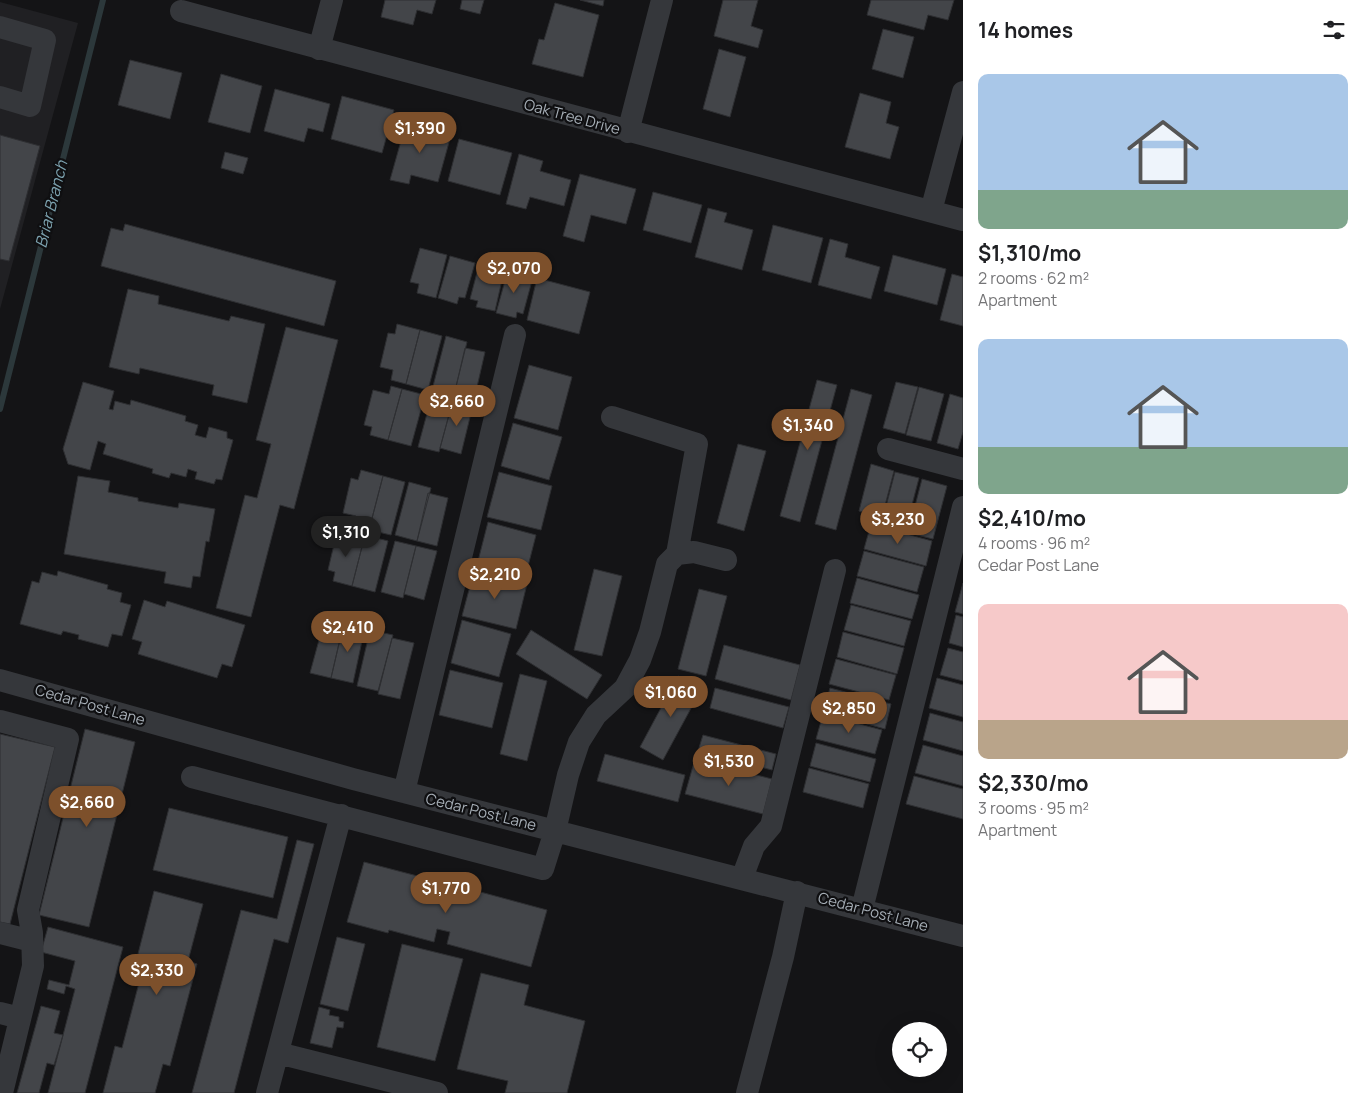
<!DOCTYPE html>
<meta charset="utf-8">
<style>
body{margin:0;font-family:Manrope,sans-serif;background:#f2f2f2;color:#202124;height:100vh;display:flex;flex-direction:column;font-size:19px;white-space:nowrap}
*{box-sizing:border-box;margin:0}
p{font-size:16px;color:#757577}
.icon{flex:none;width:28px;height:28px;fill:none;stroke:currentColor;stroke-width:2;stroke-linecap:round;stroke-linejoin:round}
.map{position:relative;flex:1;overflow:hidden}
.panel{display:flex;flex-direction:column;background:#fff;width:400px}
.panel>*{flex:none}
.controls{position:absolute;left:892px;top:1022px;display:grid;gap:10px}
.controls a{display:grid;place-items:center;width:55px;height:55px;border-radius:50%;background:#fff;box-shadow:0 5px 20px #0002;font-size:25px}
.price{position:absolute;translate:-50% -42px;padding:0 11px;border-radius:18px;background:#7d502b;color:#fff;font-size:16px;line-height:32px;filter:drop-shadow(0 1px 2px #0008)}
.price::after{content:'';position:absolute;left:50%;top:30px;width:15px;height:11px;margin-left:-8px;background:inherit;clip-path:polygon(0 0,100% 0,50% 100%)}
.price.selected{background:#222;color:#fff}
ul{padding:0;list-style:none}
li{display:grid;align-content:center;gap:10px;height:265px;padding:0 15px}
li span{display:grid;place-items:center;height:155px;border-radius:10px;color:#555}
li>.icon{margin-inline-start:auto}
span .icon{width:90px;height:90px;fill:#fffc;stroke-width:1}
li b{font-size:21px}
h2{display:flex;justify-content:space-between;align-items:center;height:60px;padding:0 15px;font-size:21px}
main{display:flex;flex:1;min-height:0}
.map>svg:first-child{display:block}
.built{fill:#202023}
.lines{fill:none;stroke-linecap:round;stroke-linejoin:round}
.stream{stroke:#2c383b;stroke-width:6}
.building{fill:#434549;stroke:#2e2f32}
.minor{stroke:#35373b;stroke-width:22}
.labels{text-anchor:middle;stroke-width:4.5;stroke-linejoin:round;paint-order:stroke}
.street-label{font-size:15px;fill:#a6aeb6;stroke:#0f0f11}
.water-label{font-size:16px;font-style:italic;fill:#7da3b0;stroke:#0f0f11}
</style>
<main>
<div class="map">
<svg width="963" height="1093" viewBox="0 0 963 1093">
<rect width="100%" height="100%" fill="#141416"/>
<path class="built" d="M0,2L78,23L0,309Z"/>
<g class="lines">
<path class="stream" d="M0,409L103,0"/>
</g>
<path class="building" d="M385,0H436L432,14L417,10L413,25L381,17Z
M462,0H484L480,14L460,9Z
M580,0H604L603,6Z
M723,0H758L751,26L763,30L758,48L714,36Z
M871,0H954L948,20L928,15L924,30L867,15Z
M555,3L599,15L583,77L532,64L539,39L544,40Z
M883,29L914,37L903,78L872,69Z
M719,49L746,57L730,117L703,109Z
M130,60L182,73L170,119L118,105Z
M221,74L262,86L250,133L208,122Z
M275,89L330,104L323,132L308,128L304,142L264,131Z
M860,93L891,102L886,123L899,127L890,159L845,147Z
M342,96L394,110L382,153L331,139Z
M406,123L451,135L438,182L411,175L409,184L390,180Z
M0,135L40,146L9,261L0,259Z
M459,139L512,153L500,195L448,181Z
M225,152L248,158L243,174L221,168Z
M519,154L543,161L540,171L571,180L564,206L530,197L526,209L506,204Z
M580,174L636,189L626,224L591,215L584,242L563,236Z
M653,192L702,205L691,243L643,230Z
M708,208L727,213L724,222L753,230L742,270L695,257Z
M125,224L336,281L324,326L101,266L111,228L123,231Z
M773,225L823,238L811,283L762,270Z
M830,239L848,244L845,257L880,267L871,299L818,285Z
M420,248L447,255L436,298L417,293L419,284L410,282Z
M893,255L946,269L937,305L884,291Z
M450,256L475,263L465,298L459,297L457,304L438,298Z
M479,265L504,271L495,311L476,307L478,301L470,299Z
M508,270L533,277L523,314L517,312L516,318L496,313Z
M952,274L963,277V326L940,320Z
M537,278L590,292L579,334L527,320Z
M128,289L159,296L158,304L229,321L231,316L265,324L247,403L212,395L214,385L140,368L139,374L109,367Z
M397,324L420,330L406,384L391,380L393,370L380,367L388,333L395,334Z
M286,327L338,340L294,509L280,505L251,617L216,608L245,495L257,498L271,444L256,440Z
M420,330L442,336L428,390L406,384Z
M446,336L467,342L454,395L432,390Z
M465,348L485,352L474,400L454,395Z
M529,365L572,377L558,430L514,418Z
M817,380L837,385L800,522L780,516Z
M83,382L114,391L109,409L113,410L115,401L130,405L131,400L186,416L185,421L198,425L195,435L206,438L209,427L227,432V438L233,440L222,480L216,479L214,484L195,479L197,472L188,469L186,477L171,473L169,478L152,473L153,469L103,454L106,444L98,441L90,470L68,464L63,449Z
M896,382L918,387L905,434L883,428Z
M391,386L402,389L388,440L370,435L372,427L364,425L373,390L389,394Z
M919,387L944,394L931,441L906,435Z
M402,389L425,395L411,446L388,440Z
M851,389L872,395L836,530L815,524Z
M950,394L963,398V432L958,449L937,443Z
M432,395L453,400L439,452L418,447Z
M453,400L473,405L461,454L440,448Z
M513,423L562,437L549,480L501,466Z
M738,444L766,451L744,531L717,523Z
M871,464L894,471L882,517L859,511Z
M361,470L383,476L369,530L354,526L356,516L343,513L351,478L358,480Z
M499,472L552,486L541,530L487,517Z
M895,472L919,478L907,524L883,518Z
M78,476L110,481L108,492L138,498V501L178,508L179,503L215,509L209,542L206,541L200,577L193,576L191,588L164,583L166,572L64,554Z
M383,476L405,482L391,535L369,530Z
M922,479L947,486L933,539L908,533Z
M409,482L431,488L417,541L395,535Z
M428,493L448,498L437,546L417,541Z
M488,522L536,535L525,578L477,565Z
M871,524L932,541L926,566L864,549Z
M354,532L365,535L352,586L333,581L335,572L328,570L336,536L352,540Z
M365,535L388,541L375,592L352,586Z
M395,541L416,546L403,598L381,592Z
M416,546L437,551L424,600L404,594Z
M864,551L924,567L917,592L857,576Z
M594,569L622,576L602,656L574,650Z
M58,571L108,585L107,589L122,593L120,602L131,605L122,636L112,634L108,647L78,639L79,635L63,631L61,635L20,624L32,581L39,583L42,572L57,576Z
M474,571L527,584L516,629L462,616Z
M857,578L919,595L912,619L850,603Z
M963,583V614L955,612Z
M699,589L727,596L706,676L678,669Z
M144,600L165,607L167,601L245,625L232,667L222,664L217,678L138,654L142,642L132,639Z
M851,605L911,621L904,646L844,630Z
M956,615L963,617V647L949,643Z
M325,618L344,622L331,678L310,673Z
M462,620L511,634L499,677L451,663Z
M344,622L365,627L353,683L331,678Z
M370,630L393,635L378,691L357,686Z
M531,630L602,675L587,699L516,654Z
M843,632L904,648L897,674L837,657Z
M392,638L414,643L400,699L378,694Z
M724,645L800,665L791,700L715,679Z
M948,648L963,652V681L940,675Z
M836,659L896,675L889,700L829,684Z
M450,670L503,683L492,728L439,715Z
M520,674L547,681L527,761L500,754Z
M678,676L702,688L663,760L640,747Z
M937,678L963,685V717L929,708Z
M715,688L789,707L783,728L710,708Z
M830,688L891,704L885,729L823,712Z
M930,713L963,722V751L923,740Z
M823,714L882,730L875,754L816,739Z
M85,729L135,742L89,927L39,915Z
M0,734L55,747L10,924L0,922Z
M703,735L776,754L772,770L698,751Z
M816,743L876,759L870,782L810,766Z
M923,745L963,756V786L915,773Z
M605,754L685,775L678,802L597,781Z
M695,759L772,779L763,814L685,794Z
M809,768L869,784L863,808L803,792Z
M914,776L963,789V819L906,804Z
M169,808L288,837L273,898L153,870Z
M297,840L314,844L288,943L274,939L234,1093H192L241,910L277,919Z
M364,862L448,884L446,895L459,899L462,887L547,910L531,967L447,944L450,932L437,929L434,942L389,930L388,933L347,922Z
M154,891L203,904L188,961L197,964L170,1066L163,1064L155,1093H103L115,1046L122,1048L146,956L138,954Z
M48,927L123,947L85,1093H48L75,989L66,986L64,994L47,989L49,980L69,985L75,961L41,952Z
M337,937L365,944L348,1011L320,1004Z
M402,944L463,959L435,1061L377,1047Z
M481,973L529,985L524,1005L585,1021L567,1093H505L508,1081L457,1069Z
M41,1006L60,1011L54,1033L63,1035L54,1065L47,1063L39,1093H17Z
M319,1007L330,1010L329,1015L339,1017V1021L344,1022L343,1028L337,1027L332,1048L310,1043Z"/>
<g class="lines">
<path class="minor" d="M181,11L963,220
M0,27L45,40L30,106L0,97
M319,49L332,0
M628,132L662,0
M931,211L963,92
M612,417L697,444L677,554
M888,449L963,469
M0,680L353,779L963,936
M0,721L68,739L28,910L32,933L33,966L2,1093
M192,777L543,869L555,831L568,775L579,742L596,715L625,688L640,660L650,632L667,564L677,554L694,552L726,560
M404,792L515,335
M742,878L754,846L771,826L835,570
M862,909L963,507
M0,933L32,941
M0,1013L20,1018
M278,1053L437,1093
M267,1093L341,815
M747,1093L783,957L797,892"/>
</g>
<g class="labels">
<g class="street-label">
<text transform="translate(572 117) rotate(15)" y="5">Oak Tree Drive</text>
<text transform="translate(90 705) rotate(16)" y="5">Cedar Post Lane</text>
<text transform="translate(481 812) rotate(14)" y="5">Cedar Post Lane</text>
<text transform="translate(873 912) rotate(15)" y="5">Cedar Post Lane</text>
</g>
<g class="water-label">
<text transform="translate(51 204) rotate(-76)" y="6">Briar Branch</text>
</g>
</g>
</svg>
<div class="controls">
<a><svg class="icon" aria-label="locate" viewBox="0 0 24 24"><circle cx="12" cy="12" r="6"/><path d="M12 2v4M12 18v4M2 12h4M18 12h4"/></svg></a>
</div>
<b class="price" style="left:420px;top:154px">$1,390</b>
<b class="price" style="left:514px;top:294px">$2,070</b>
<b class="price" style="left:457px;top:427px">$2,660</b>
<b class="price" style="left:808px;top:451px">$1,340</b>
<b class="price" style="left:898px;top:545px">$3,230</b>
<b class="price selected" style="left:346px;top:558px">$1,310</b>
<b class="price" style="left:495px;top:600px">$2,210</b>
<b class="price" style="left:348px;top:653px">$2,410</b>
<b class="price" style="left:671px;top:718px">$1,060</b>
<b class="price" style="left:849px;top:734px">$2,850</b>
<b class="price" style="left:729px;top:787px">$1,530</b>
<b class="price" style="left:87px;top:828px">$2,660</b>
<b class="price" style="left:446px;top:914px">$1,770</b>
<b class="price" style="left:157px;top:996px">$2,330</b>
</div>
<section class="panel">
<h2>14 homes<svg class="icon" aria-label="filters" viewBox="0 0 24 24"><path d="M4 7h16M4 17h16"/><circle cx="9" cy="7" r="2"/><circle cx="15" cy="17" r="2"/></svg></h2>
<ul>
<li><span style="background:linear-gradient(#a9c7e8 75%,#7fa58c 0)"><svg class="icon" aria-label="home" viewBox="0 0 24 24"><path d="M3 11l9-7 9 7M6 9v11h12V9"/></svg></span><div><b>$1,310/mo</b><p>2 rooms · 62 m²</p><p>Apartment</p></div></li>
<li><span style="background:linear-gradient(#a9c7e8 70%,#7fa58c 0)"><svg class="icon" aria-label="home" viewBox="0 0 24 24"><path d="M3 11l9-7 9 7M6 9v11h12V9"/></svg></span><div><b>$2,410/mo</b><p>4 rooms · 96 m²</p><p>Cedar Post Lane</p></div></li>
<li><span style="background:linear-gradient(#f6c9c9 75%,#b9a48a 0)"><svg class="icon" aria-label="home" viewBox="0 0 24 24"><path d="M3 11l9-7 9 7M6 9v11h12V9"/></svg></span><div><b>$2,330/mo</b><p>3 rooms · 95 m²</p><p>Apartment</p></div></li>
</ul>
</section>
</main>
